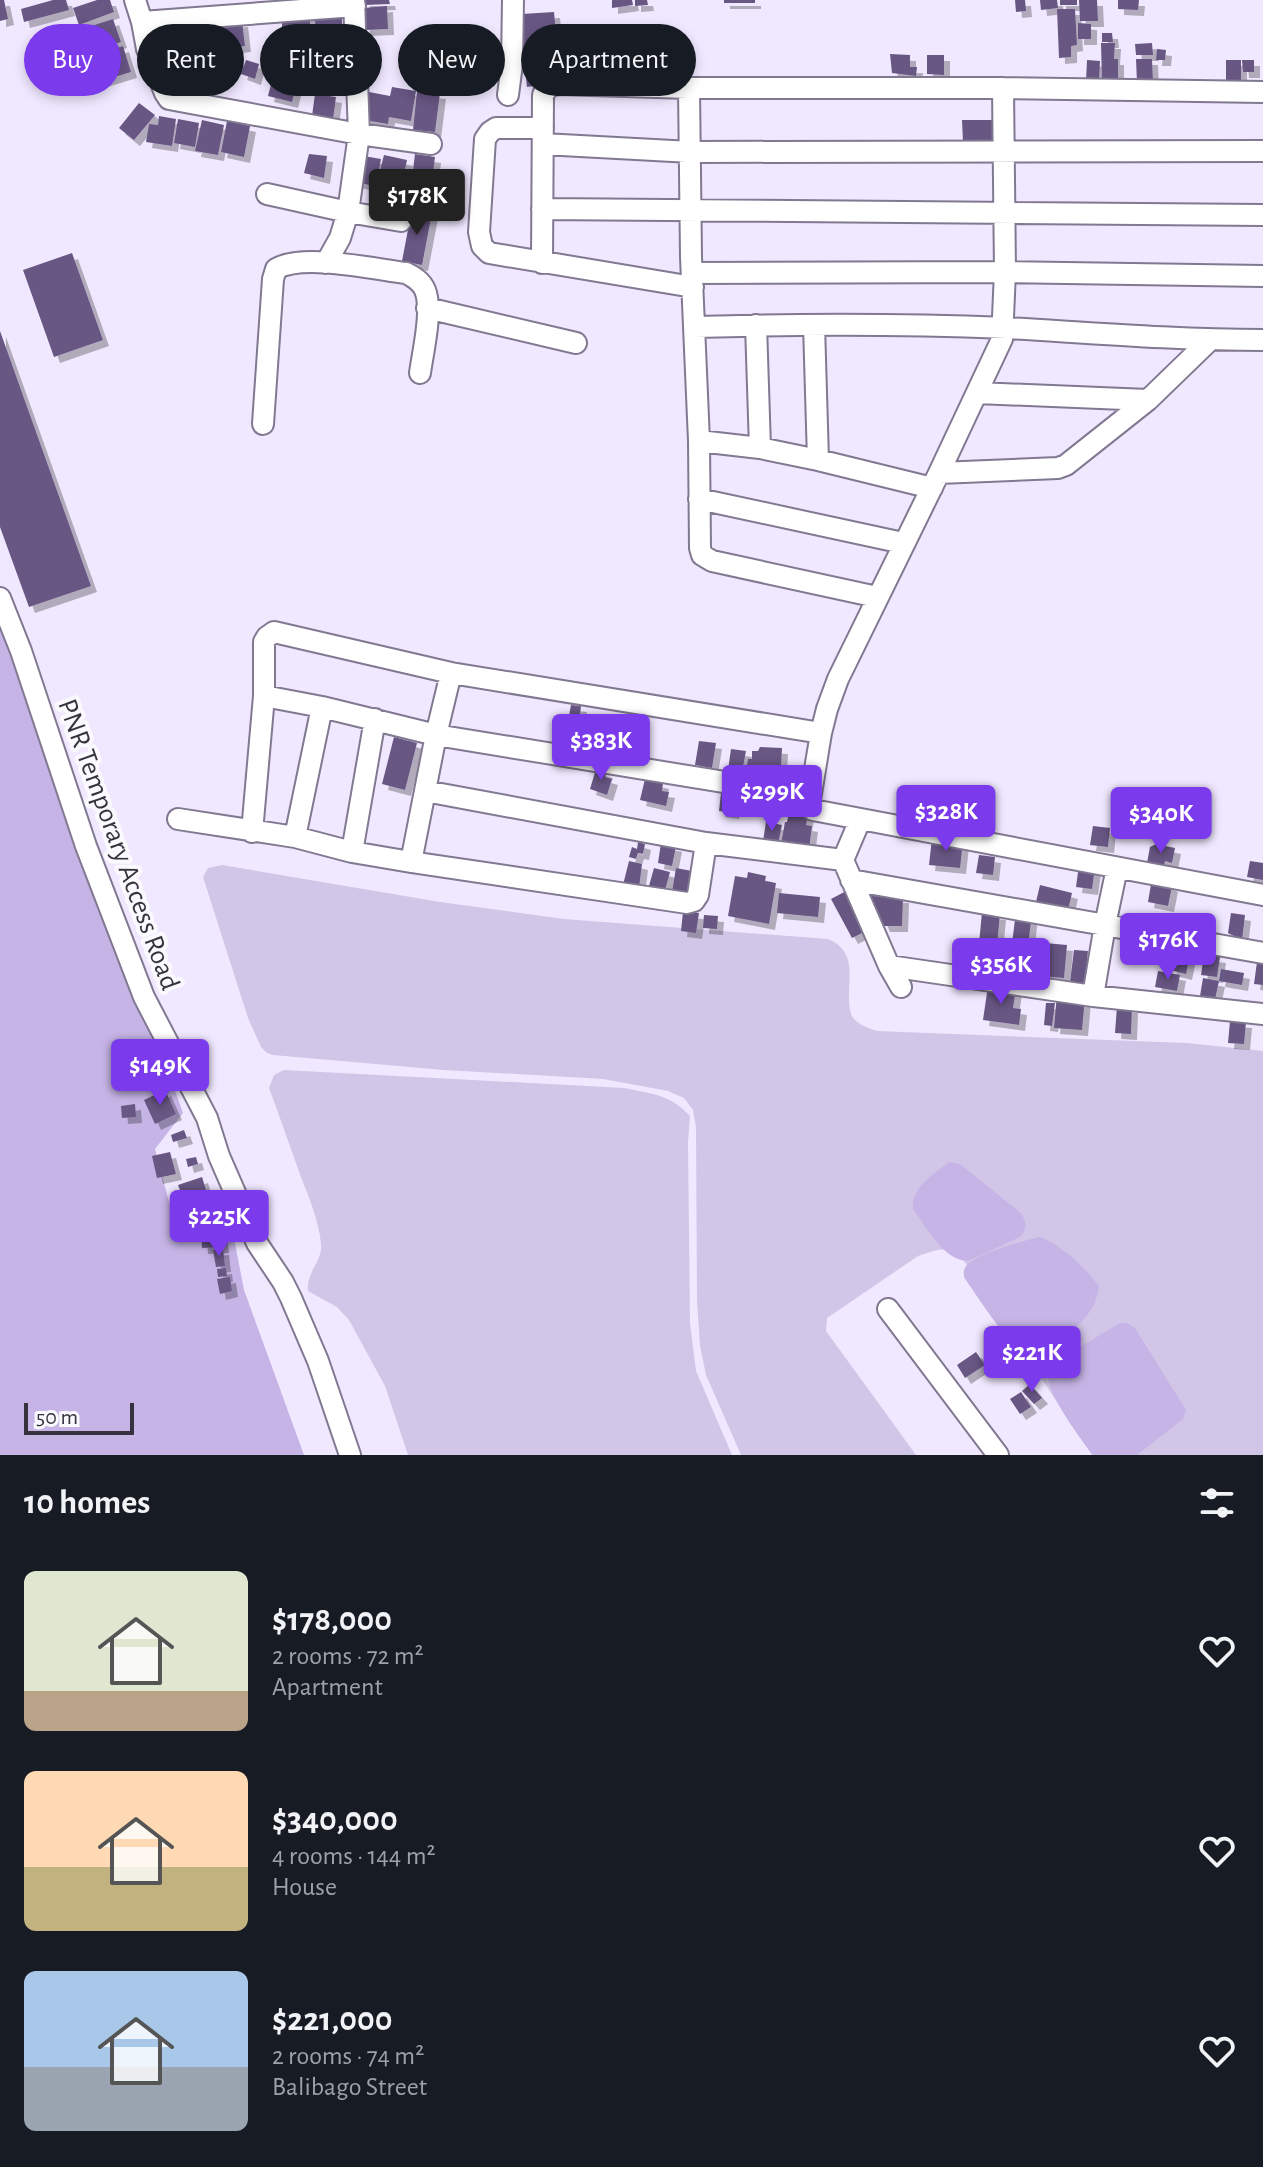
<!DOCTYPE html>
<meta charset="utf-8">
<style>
body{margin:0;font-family:"Alegreya Sans",sans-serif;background:#20242c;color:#f1f3f6;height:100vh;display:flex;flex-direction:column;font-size:30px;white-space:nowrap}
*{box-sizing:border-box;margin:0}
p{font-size:26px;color:#9ea1a6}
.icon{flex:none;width:44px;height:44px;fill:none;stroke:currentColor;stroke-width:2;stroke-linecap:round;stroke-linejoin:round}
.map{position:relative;height:1455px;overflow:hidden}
.sheet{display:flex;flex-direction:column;background:#171b24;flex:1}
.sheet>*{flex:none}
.banner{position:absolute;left:24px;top:24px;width:800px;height:72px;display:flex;gap:16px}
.scale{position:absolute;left:24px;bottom:20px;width:110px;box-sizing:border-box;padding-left:8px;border:4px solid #37333e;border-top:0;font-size:22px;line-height:28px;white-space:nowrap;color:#37333e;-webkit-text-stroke:6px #faf9fe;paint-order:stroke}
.price{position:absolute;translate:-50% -68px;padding:0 18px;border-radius:8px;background:#7c3aed;color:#fff;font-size:26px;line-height:52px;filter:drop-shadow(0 2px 4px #0008)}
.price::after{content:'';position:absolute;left:50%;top:48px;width:24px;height:18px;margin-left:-12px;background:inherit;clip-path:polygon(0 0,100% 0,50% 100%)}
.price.on{background:#222;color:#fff}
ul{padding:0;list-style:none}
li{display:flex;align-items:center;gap:24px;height:200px;padding:0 24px}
li span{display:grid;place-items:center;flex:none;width:224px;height:160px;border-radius:12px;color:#555}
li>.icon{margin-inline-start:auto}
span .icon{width:96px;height:96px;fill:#fffc;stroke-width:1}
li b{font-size:34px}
h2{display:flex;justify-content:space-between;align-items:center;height:96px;padding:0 24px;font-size:34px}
.tag{padding:0 28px;border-radius:36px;background:#171b24;box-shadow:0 4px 12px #0003;font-size:28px;line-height:72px}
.tag.on{background:#7c3aed;color:#fff}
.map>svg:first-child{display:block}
.green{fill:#d1c6e7}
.water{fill:#c6b4e6}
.building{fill:#685783;filter:url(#shadow)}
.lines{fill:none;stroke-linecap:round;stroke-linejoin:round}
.minor-casing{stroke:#817891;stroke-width:24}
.minor{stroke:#fff;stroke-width:20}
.labels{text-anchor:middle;stroke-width:8;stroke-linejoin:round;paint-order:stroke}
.street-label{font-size:28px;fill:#37333e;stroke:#faf9fe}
</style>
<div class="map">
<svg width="1263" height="1455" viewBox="0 0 1263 1455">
<defs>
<filter id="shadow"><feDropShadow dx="6" dy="6" stdDeviation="0" flood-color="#0004"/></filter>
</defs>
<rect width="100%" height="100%" fill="#f0e8ff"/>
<path class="green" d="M222,865L440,902L564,919L828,939C863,954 843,987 851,1014C855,1024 868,1028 877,1031L1187,1043L1263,1051V1455H1092L960,1255C944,1245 935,1251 918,1256L827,1318L826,1331L916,1455H741L706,1375L700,1346L697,1301L696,1127L693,1110L684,1098L668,1091L603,1079L444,1070L273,1055L267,1053L261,1047L248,1018L203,877L208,868Z
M284,1070L624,1088C652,1094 670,1094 690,1116L688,1142L690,1323L696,1371L732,1455H408L385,1386L349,1320L337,1307L308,1291C306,1272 323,1261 321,1244C319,1221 309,1198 301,1177C290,1147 280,1117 269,1088L274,1075Z"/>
<path class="water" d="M0,625L56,730L120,936L183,1113L155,1149L170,1206L229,1212L244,1290L304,1455H0Z
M950,1162L960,1164L1022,1214C1026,1224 1028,1228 1020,1237L968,1261C943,1260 927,1228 913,1209C911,1188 934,1173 950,1162Z
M1039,1237C1058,1242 1089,1270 1099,1287C1095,1312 1081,1322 1065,1339C1057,1347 1049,1361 1036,1362C1021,1364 974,1292 964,1277C964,1272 963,1270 967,1265C980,1252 1020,1242 1039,1237Z
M1120,1323H1127L1135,1328L1186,1410L1183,1419L1137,1455H1093C1082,1441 1040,1386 1049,1369C1050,1367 1056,1362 1058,1360Z"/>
<path class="building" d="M0,0H4L8,19L0,21Z
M53,0H66L69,10L24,22L21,9Z
M97,0H110L114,12L79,25L73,8Z
M364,0H389L390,4L365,5Z
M612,0H632L633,5L612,8Z
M635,0H647L648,5L635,6Z
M724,0H755V3H724Z
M1015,0H1025L1026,11L1016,12Z
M1040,0H1057L1058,8L1041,10Z
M1060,0H1077V5H1060Z
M1079,0H1097L1098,21H1080Z
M1118,0H1139L1138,10L1118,9Z
M387,6L388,29L364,30L363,8Z
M1057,9H1075L1077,45L1071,46V57L1059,58Z
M554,12L557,43L524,45L522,14Z
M282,15H310V50H282Z
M342,18L343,50L316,51L315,19Z
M113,19L121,42L87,53L79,30Z
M200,20L207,42L164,54L158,33Z
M242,21L245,46L215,49L212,24Z
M1078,23L1091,24V39H1078Z
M1102,33H1112L1113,42H1102Z
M1101,43H1115L1114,59H1118V82H1102Z
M1152,43L1153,55H1136L1135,44Z
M123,46L131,72L98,82L90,56Z
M200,47L205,68L173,77L167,56Z
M1157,49L1166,50L1165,60H1156Z
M285,51L313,52V64H307V67H285Z
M315,53H325L326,65H315Z
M890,54L910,55V67H917L916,76L892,73Z
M927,55H944V75L927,74Z
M548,56L551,84L527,87L524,59Z
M1136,59H1152L1153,83H1137Z
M246,60L259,64L255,79L241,74Z
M1087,60L1100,61L1099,82L1086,81Z
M1226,60H1241V80H1226Z
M1242,60H1254V72H1243Z
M276,65L300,71L292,102L268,96Z
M310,65L325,67L322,91L307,89Z
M347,66L350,83L331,86L329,69Z
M392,87L416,91L411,121L389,117L388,124L364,120L369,92L390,96Z
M417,91L440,93L435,132L413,130Z
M315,94L336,97L333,119L312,116Z
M139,103L155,115L134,140L119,128Z
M159,116L176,119L172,146L146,142L149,124L158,125Z
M178,119L199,123L195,147L174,143Z
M202,120L224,125L218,155L195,151Z
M962,120H996L997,143H963Z
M227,121L250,126L244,157L221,152Z
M309,154L327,156L324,178L304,173Z
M415,154L435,157L433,173L413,170Z
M358,155L381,159L376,186L353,182Z
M384,155L407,160L402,183L378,178Z
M413,173L432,176L428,195L410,192Z
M380,183L396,186L395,195L379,193Z
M412,209L432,213L422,265L402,261Z
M72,253L103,340L54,357L23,270Z
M0,331L91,586L29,607L0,527Z
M571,705L581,706L579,723L568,721Z
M394,737L417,743L405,790L382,784Z
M699,741L716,743L712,768L695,765Z
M760,747L782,748L781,767L772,766V773L756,772V765H747L748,759H752V751H758Z
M731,749L746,751L742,772L728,770Z
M596,769L607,772L605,777L612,779L607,795L590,789Z
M645,779L663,783L662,791L669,792L666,806L640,800Z
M721,793L735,795L733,813L719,811Z
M789,812L808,815L806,825L812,826L809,849L781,844L785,822H787Z
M766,822L782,825L778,844L763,841Z
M1093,826L1110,828L1108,847L1090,845Z
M932,838L963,841L960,868L929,865Z
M638,842L645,844L643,854L638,853L636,859L629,857L632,847L637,849Z
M661,843L676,846L672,866L658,863Z
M1156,844L1175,848L1172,863L1165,861L1164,866L1147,863L1150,847Z
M979,855L995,857L993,875L976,873Z
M629,861L642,864L639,888L623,885Z
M1250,861L1263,863V880L1247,877Z
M1079,865L1095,867L1092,889L1076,887Z
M654,868L670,872L665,890L649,886Z
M676,868L692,871L689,894L672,892Z
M748,872L766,876L765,881L776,883L769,924L728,916L735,876L747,878Z
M1152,878L1172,886L1168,906L1148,902Z
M1040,885L1072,893L1068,910L1036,902Z
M850,889L870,929L852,938L831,899Z
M779,893L820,897L818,917L777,913Z
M871,896L903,897L902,926H884Z
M1016,911L1032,913L1028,946L1012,944Z
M683,912L699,913L696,933L681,931Z
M982,912L1000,914L997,945L979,944Z
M1231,913L1245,915L1242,940L1228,933Z
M704,915L718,916L717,929L703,928Z
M1034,942L1067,945L1064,978L1031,975Z
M962,943L975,945L972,972L959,970Z
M1176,947L1191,950L1186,974L1170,970Z
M1074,950L1088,951L1085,984L1070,982Z
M1204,955L1220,957L1217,977L1201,975Z
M1257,962L1263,963V985L1254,984Z
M1221,969L1244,973L1242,985L1219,981Z
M1158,971L1180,975L1177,991L1155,987Z
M1203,978L1219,981L1215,999L1200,996Z
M988,986L1016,989L1013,1008L1021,1009L1019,1025L983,1020Z
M1057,994L1085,997L1082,1030L1054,1028Z
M1046,1003H1055L1052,1026L1044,1025Z
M1117,1006L1132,1007L1131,1034L1115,1033Z
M1230,1021L1246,1022L1244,1044L1228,1043Z
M165,1090L176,1114L155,1124L144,1100Z
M135,1104L136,1117L122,1118L121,1106Z
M184,1130L187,1138L173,1142L171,1135Z
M170,1152L176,1174L157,1178L152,1156Z
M196,1157L198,1164L188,1167L186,1159Z
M202,1177L207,1193L184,1201L178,1185Z
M215,1204L218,1222L194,1227L191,1215L197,1213L196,1208Z
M221,1229L223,1247L202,1248L201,1231Z
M223,1249L225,1266L216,1267L213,1250Z
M226,1268L227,1276L218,1277L217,1269Z
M230,1277L232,1291L220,1294L217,1279Z
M976,1352L985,1365L965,1378L957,1365Z
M1030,1384L1042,1398L1034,1404L1022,1391Z
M1021,1392L1031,1407L1020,1414L1010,1399Z"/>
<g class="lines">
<defs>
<path id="minor" d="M135,0L142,22L147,49L165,93L169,99L359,134L431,144
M142,22L355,6
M689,88L691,257L699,441L700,548L702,555L712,561L877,597
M508,95L512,64L513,0
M543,128H496L490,132L485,139L479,232L482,246L489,253L693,287
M543,144L691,152L1263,151
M267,194L348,212L401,221
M542,209L1263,215
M326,263L340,238L348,212L359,134L354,0
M542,263L543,95L549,86L559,84L689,88H1003L1263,92
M693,273L1005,272L1263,276
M427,308L576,343
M756,325L760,448
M814,325L818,460
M695,327C799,324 903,324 1007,328C1092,333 1177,340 1263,340
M977,393L1148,400
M263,424L273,279L276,269C302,253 374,269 406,273C414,277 421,281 425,290C433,310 423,351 420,373
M699,441L760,448L818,460L932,488
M939,473L1058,468L1066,465L1148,400L1210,340
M699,499L903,543
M0,598L21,651L86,846L144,997L207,1118L219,1156L257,1243L283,1282L291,1298L318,1361L350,1455
M264,696L322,707L436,735L810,796
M821,733L827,709L838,679L939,473L1002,339L1005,272L1003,88
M425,791L706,843L843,860
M178,819L295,837L352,852L411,862L687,903L694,901L698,895L706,843
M860,820L843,860L889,966L901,987
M252,832L264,696V642L267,637L274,632L451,673L821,733L809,806L813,810L1263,895
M295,837L322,707
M352,852L375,719
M411,862L436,735L451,673
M851,880L1263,953
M889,966L1093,996L1263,1014
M1093,996L1105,925L1117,868
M888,1309L998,1455"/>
</defs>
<use href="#minor" class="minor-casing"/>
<use href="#minor" class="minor"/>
</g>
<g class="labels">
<g class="street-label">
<text transform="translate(120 844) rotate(70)" y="10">PNR Temporary Access Road</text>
</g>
</g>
</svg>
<div class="scale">50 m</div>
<b class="price on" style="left:417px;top:237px">$178K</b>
<b class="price" style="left:601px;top:782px">$383K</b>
<b class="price" style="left:772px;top:833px">$299K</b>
<b class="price" style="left:946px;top:853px">$328K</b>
<b class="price" style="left:1161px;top:855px">$340K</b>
<b class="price" style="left:1168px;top:981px">$176K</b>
<b class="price" style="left:1001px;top:1006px">$356K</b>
<b class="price" style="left:160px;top:1107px">$149K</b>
<b class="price" style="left:219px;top:1258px">$225K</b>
<b class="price" style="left:1032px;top:1394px">$221K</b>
<div class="banner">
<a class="tag on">Buy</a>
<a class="tag">Rent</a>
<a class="tag">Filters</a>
<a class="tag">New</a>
<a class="tag">Apartment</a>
</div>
</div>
<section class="sheet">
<h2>10 homes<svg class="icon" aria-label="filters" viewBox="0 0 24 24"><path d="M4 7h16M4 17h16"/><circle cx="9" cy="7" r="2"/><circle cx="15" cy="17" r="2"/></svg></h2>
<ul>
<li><span style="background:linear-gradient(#dfe7d0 75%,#b9a48a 0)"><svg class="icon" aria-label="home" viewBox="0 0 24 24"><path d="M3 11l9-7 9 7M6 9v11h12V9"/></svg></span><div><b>$178,000</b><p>2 rooms · 72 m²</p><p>Apartment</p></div><svg class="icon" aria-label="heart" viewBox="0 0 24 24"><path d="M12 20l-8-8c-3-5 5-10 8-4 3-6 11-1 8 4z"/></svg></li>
<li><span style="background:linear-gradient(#ffd9b3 60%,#c2b280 0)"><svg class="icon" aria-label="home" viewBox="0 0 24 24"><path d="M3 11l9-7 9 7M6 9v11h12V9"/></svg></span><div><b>$340,000</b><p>4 rooms · 144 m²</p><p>House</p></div><svg class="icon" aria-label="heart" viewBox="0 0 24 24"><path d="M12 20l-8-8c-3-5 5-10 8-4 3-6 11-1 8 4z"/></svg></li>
<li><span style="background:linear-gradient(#a9c7e8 60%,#9aa5b1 0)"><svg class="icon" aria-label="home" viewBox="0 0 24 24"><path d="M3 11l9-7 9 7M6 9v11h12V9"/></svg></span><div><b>$221,000</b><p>2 rooms · 74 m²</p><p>Balibago Street</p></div><svg class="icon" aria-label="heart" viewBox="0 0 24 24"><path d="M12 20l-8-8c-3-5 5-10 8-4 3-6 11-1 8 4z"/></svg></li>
</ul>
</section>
